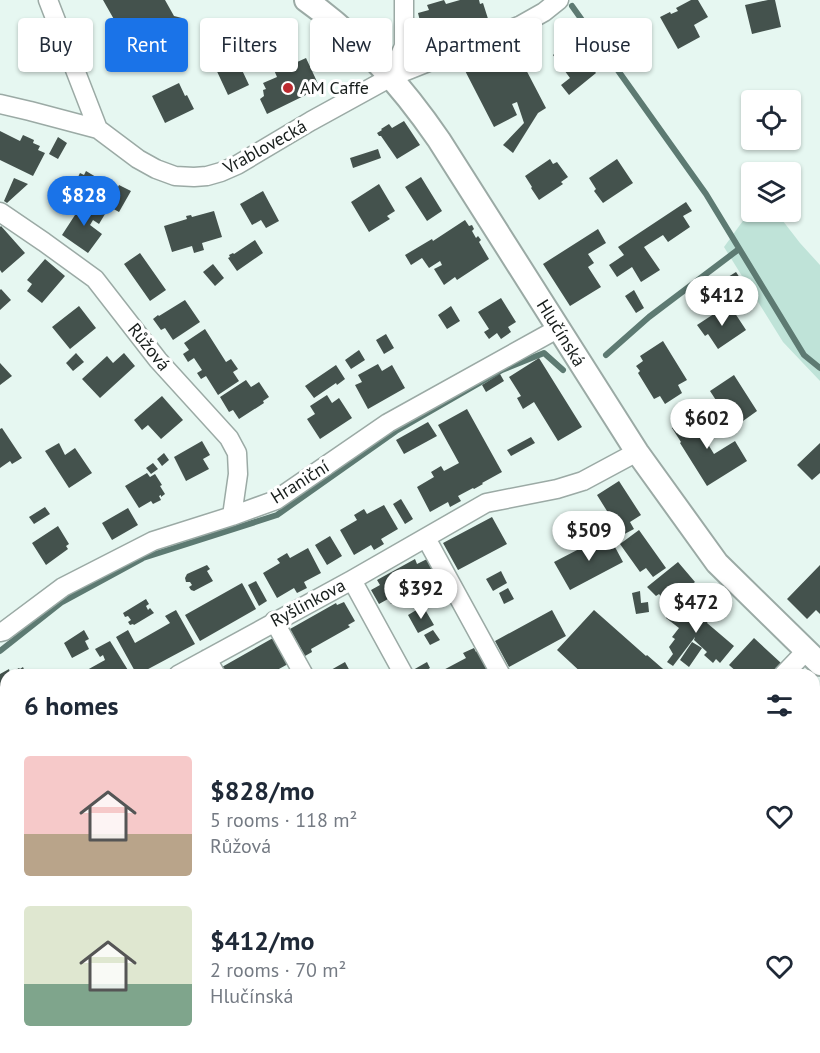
<!DOCTYPE html>
<meta charset="utf-8">
<style>
body{margin:0;font-family:"PT Sans",sans-serif;background:#f6f6f7;color:#1f2937;height:100vh;display:flex;flex-direction:column;font-size:22px;white-space:nowrap}
*{box-sizing:border-box;margin:0}
p{font-size:20px;color:#747a83}
.icon{flex:none;width:33px;height:33px;fill:none;stroke:currentColor;stroke-width:2;stroke-linecap:round;stroke-linejoin:round}
.map{position:relative;flex:1;overflow:hidden}
.panel{position:absolute;left:0px;top:669px;width:820px;height:384px;display:flex;flex-direction:column;background:#fff;border-radius:18px 18px 0 0;box-shadow:0 2px 4px #0004}
.panel>*{flex:none}
.banner{position:absolute;left:18px;top:18px;width:784px;height:54px;display:flex;gap:12px}
.buttons{position:absolute;left:741px;top:90px;display:grid;gap:12px}
.buttons a{display:grid;place-items:center;width:60px;height:60px;border-radius:6px;background:#fff;box-shadow:0 2px 4px #0004;font-size:30px}
.price{position:absolute;translate:-50% -51px;padding:0 14px;border-radius:21px;background:#fff;color:#222;font-size:20px;line-height:39px;filter:drop-shadow(0 2px 3px #0008)}
.price::after{content:'';position:absolute;left:50%;top:36px;width:18px;height:14px;margin-left:-9px;background:inherit;clip-path:polygon(0 0,100% 0,50% 100%)}
.price.current{background:#1a73e8;color:#fff}
ul{padding:0;list-style:none}
li{display:flex;align-items:center;gap:18px;height:150px;padding:0 24px}
li span{display:grid;place-items:center;flex:none;width:168px;height:120px;border-radius:6px;color:#555}
li>.icon{margin-inline-start:auto}
span .icon{width:72px;height:72px;fill:#fffc;stroke-width:1}
li b{font-size:26px}
h2{display:flex;justify-content:space-between;align-items:center;height:72px;padding:0 24px;font-size:26px}
.chip{padding:0 21px;border-radius:6px;background:#fff;box-shadow:0 2px 4px #0004;font-size:21px;line-height:54px}
.chip.current{background:#1a73e8;color:#fff}
.map>svg:first-child{display:block}
.green{fill:#bfe3d8}
.lines{fill:none;stroke-linecap:round;stroke-linejoin:round}
.stream{stroke:#5d7a72;stroke-width:6}
.building{fill:#44524d}
.service-casing{stroke:#9baaa5;stroke-width:12}
.minor-casing{stroke:#9baaa5;stroke-width:21}
.tertiary-casing{stroke:#9baaa5;stroke-width:26}
.primary-casing{stroke:#468877;stroke-width:30}
.service{stroke:#fff;stroke-width:9}
.minor{stroke:#fff;stroke-width:18}
.tertiary{stroke:#fff;stroke-width:22}
.primary{stroke:#9fdacb;stroke-width:27}
.poi-dot{fill:#bb2b30;stroke:#fff;stroke-width:2}
.labels{text-anchor:middle;stroke-width:6;stroke-linejoin:round;paint-order:stroke}
.poi-label{font-size:18px;fill:#171d1b;stroke:#fff;text-anchor:start}
.street-label{font-size:18px;fill:#171d1b;stroke:#fff}
</style>
<div class="map">
<svg width="820" height="1053" viewBox="0 0 820 1053">
<rect width="100%" height="100%" fill="#e6f7f1"/>
<path class="green" d="M754,212H776L800,243L820,265V381L783,342L724,247L745,218Z
M549,1047H638L643,1053H554Z"/>
<g class="lines">
<path class="stream" d="M572,6L706,194L804,355L820,368
M606,355L649,317L739,249
M0,651L62,602L143,558L277,515L396,431L502,370L544,353L563,370"/>
</g>
<path class="building" d="M103,0H165L174,16L182,18L174,49L163,47L162,51L147,47L148,43L124,37Z
M444,0L446,4L460,0H479L480,4L483,3L490,25L426,45L418,13L429,10L427,5Z
M691,0H698L708,17L694,25L700,37L678,49L660,17L670,12L671,14L678,11L676,8Z
M768,0H775L781,27L752,34L745,5Z
M510,39L546,108L538,113L513,153L503,145L524,123L517,102L512,104L517,115L494,127L459,59Z
M228,40L249,85L228,95L207,50Z
M570,41L596,73L569,95L561,85L570,78L553,55Z
M290,54L295,63L306,58L320,88L267,114L260,99L264,96L263,90L266,89L263,83L277,77L271,63Z
M179,83L185,96L187,95L194,109L165,123L152,96Z
M404,121L420,145L397,159L381,136H379L377,133L382,130L381,129L389,124L392,128Z
M0,131L20,141L23,135L34,140L33,143L40,146L38,150L45,153L33,176L0,160Z
M58,137L67,143L58,159L49,154Z
M378,149L381,158L353,168L350,158Z
M550,159L553,164L557,162L568,177L561,182L563,184L539,200L531,188L532,187L525,176Z
M617,159L633,183L603,203L594,191L596,189L589,178Z
M86,171L111,186L99,205L69,187L75,176L78,177L80,173L84,175Z
M421,177L442,211L427,221L405,187Z
M14,178L28,184L7,203L4,201Z
M379,184L395,211L387,216L390,219L369,232L351,202Z
M119,185L131,191L119,212L108,206Z
M263,191L279,221L266,228L261,220L252,225L240,204Z
M82,201L105,214L99,224L93,220L90,225L102,234L88,253L62,235L75,215Z
M686,202L692,211L683,216L690,227L668,242L663,235L644,247L660,270L641,282L632,267L617,277L609,265L624,255L618,247Z
M214,211L222,237L202,243L204,250L194,253L192,246L172,252L164,226L187,219L186,216L191,215L192,217Z
M465,220L469,226L472,225L474,229L472,231L476,238L478,236L481,240L479,242L489,259L457,280L455,277L444,285L434,269L442,265L440,261L429,268L422,258L411,265L405,255L432,239L433,241Z
M1,226L25,253L2,273L0,270V227Z
M598,229L606,243L588,254L594,263L588,267L601,287L570,306L543,264Z
M255,240L263,253L237,271L228,258L230,257L229,255L233,253L234,254Z
M140,253L166,290L150,301L124,264Z
M45,259L65,276L42,303L27,291L32,284L27,280Z
M213,264L224,278L215,286L203,272Z
M736,272L744,284L728,295L720,282Z
M1,289L11,300L0,310V290Z
M634,290L644,308L636,313L625,296Z
M501,298L516,322L508,327L511,332L501,339L497,333L489,339L484,332L489,329L478,312Z
M185,300L200,322L173,340L165,328L161,330L153,319L158,315L159,316Z
M729,304L746,330L718,349L708,334L705,336L697,325Z
M79,306L96,328L70,349L52,327Z
M451,306L460,321L447,329L438,315Z
M205,329L226,362L231,359L238,369L233,372L239,381L218,395L206,376L201,379L197,373L202,370L194,358L188,362L183,354L189,350L184,343Z
M386,334L394,348L384,354L376,340Z
M663,341L687,380L678,385L682,393L665,404L660,396L654,399L638,373L640,371L636,366L643,361L640,356Z
M359,350L365,360L351,369L345,360Z
M76,353L84,362L73,371L66,363Z
M124,353L135,366L100,398L82,379L107,356L113,363Z
M539,358L582,427L558,441L534,402L523,409L517,398L521,396L509,377Z
M0,363L12,376L0,385Z
M378,364L382,371L392,365L405,388L368,409L355,385L362,382L358,375Z
M336,365L345,379L337,385L336,383L314,398L305,386Z
M500,374L504,381L486,392L482,385Z
M734,375L757,411L736,426L725,410L723,411L710,391Z
M246,380L251,387L259,382L269,397L263,401L264,403L239,419L233,410L229,412L220,397Z
M327,395L332,403L339,398L352,418L320,439L307,419L315,414L310,406Z
M162,396L183,420L161,439L148,425L142,430L134,420Z
M467,409L502,472L482,483L483,484L474,489L473,488L458,496L461,501L450,507L448,502L430,512L417,487L434,477L431,472L441,466L444,471L459,463L438,425Z
M707,413L716,428L703,436L714,454L735,441L747,461L707,486L680,443L681,442L672,428L691,417L693,421Z
M428,422L437,436L404,454L396,440Z
M2,428L22,458L12,464L10,461L0,468V429Z
M531,437L535,443L511,456L507,450Z
M202,441L210,455L203,459L209,469L186,481L174,457Z
M59,443L65,455L75,448L92,473L69,488L45,451Z
M820,443V473L812,480L797,465Z
M164,453L169,460L162,466L157,459Z
M153,463L158,469L151,474L146,468Z
M147,473L150,477L155,474L162,485L160,486L165,494L161,497V495L159,496L161,500L153,504L151,501L139,508L125,486Z
M619,481L641,515L630,522L634,529L615,539L605,523L612,519L597,495Z
M401,499L413,519L405,524L393,504Z
M384,505L398,529L381,539L384,544L374,550L371,545L354,555L340,530L357,520L354,515L364,509L367,514Z
M45,507L50,514L34,524L29,517Z
M128,508L138,525L112,540L102,523Z
M492,517L507,544L458,570L443,543Z
M571,520L577,532L569,535L568,533L565,534L561,525Z
M58,526L69,544L66,546L68,549L46,565L32,543Z
M639,530L666,568L653,577L646,568L640,572L620,544Z
M608,534L623,562L570,590L554,562Z
M330,536L342,556L327,565L315,545Z
M308,548L321,573L304,582L307,588L297,593L294,588L277,598L263,573L280,563L277,559L287,553L290,558Z
M415,559L417,564L427,559L434,574L425,579L428,583L391,604L388,599L379,604L371,590L380,585L377,580Z
M678,562L695,582L667,603L659,594L656,596L647,587Z
M207,565L210,569L207,571L213,581L194,591L191,590L189,587L192,585L190,582H186L185,578L187,574Z
M820,565V614L816,610L807,619L787,599Z
M501,571L507,583L493,591L486,579Z
M256,581L267,601L259,606L248,585Z
M242,583L256,609L200,641L185,615Z
M508,588L514,599L504,604L499,593Z
M640,591L641,603L648,602L649,612L636,614L632,593Z
M146,599L149,604L146,606L148,610L150,608L154,613L134,625L133,624L130,625L128,622L131,620L128,616L125,617L123,613Z
M680,601L696,614L702,606L712,614L707,623L734,646L720,663L716,659L713,663L704,655L707,652L694,640L695,637L673,666L667,662L673,654L669,647L675,639L672,637L679,628L666,618Z
M344,602L355,621L348,625L350,627L311,649L312,652L305,656L290,629L336,603L337,605Z
M423,606L434,625L418,633L408,615Z
M176,610L195,644L137,675L116,637L128,630L135,643L170,623L165,616Z
M552,610L566,636L509,667L495,641Z
M594,610L646,656L647,655L670,675H584L557,650Z
M84,630L89,639L85,641L89,649L72,658L64,643Z
M433,630L440,640L430,645L424,635Z
M273,638L288,664L268,675H227L222,667Z
M754,638L781,663L769,675H747L741,670L738,673L729,665Z
M110,641L131,675H78L105,660L103,655L100,657L95,649Z
M692,642L702,648L689,667L680,660Z
M474,648L476,652L477,651L490,675H434L466,658L463,653Z
M345,662L352,675L356,672L358,675H322Z
M427,662L430,668L427,670L429,675H415L413,670Z
M23,667L25,672L22,674L23,675H6V700L3,702L0,696V674L9,669L10,673L19,668L20,669Z
M814,703L820,707V776L814,781Z
M6,716V732L0,721V719Z
M0,772L6,783V793L0,796Z
M820,780V834L814,837V786Z
M6,795V817L0,821V807L1,806L0,798Z
M820,876V933L814,928V882Z
M814,1029L820,1036V1053H727L722,1047H814Z
M254,1047L257,1052L263,1049L264,1052L276,1047L280,1053H248L247,1051Z
M301,1047H335L324,1053H305Z
M351,1047H364L367,1053H354Z
M370,1047H384L386,1051L383,1053H374Z"/>
<g class="lines">
<defs>
<path id="service" d="M697,1047L702,1053"/>
<path id="minor" d="M48,0L98,129
M391,77L404,46V0
M0,104L30,111L98,129L138,159L156,169L175,176L194,177L207,176L221,172L237,165L311,121L391,77L521,25L544,12L559,0
M0,212L44,242L95,279L158,360L229,438L237,453L238,474L232,516
M426,538L501,675
M352,580L404,675
M274,621L304,675
M0,632L4,631L63,587L153,541L232,516L276,500L388,423L559,328
M207,659L216,675
M178,675L352,580L486,503L557,489L583,481L637,452
M783,675L806,651
M0,753L6,757
M814,963H820
M814,987L820,997
M179,1047L183,1053
M286,1047L290,1053
M227,1053L237,1047
M425,1053L436,1047"/>
<path id="tertiary" d="M306,0C360,38 402,86 439,140L637,452L717,563L820,664"/>
<path id="primary" d="M0,989L6,993
M84,1047L93,1053"/>
</defs>
<use href="#service" class="service-casing"/>
<use href="#minor" class="minor-casing"/>
<use href="#tertiary" class="tertiary-casing"/>
<use href="#primary" class="primary-casing"/>
<use href="#service" class="service"/>
<use href="#minor" class="minor"/>
<use href="#tertiary" class="tertiary"/>
<use href="#primary" class="primary"/>
</g>
<circle class="poi-dot" cx="288" cy="88" r="6"/>
<g class="labels">
<g class="poi-label">
<text x="300" y="94">AM Caffe</text>
</g>
<g class="street-label">
<text transform="translate(265 147) rotate(-29)" y="6">Vrablovecká</text>
<text transform="translate(561 333) rotate(58)" y="6">Hlučínská</text>
<text transform="translate(149 347) rotate(51)" y="6">Růžová</text>
<text transform="translate(300 482) rotate(-32)" y="6">Hraniční</text>
<text transform="translate(308 603) rotate(-28)" y="6">Ryšlinkova</text>
</g>
</g>
</svg>
<div class="buttons">
<a><svg class="icon" aria-label="locate" viewBox="0 0 24 24"><circle cx="12" cy="12" r="6"/><path d="M12 2v4M12 18v4M2 12h4M18 12h4"/></svg></a>
<a><svg class="icon" aria-label="layers" viewBox="0 0 24 24"><path d="M12 4l9 5-9 5-9-5zM3 14l9 5 9-5"/></svg></a>
</div>
<b class="price current" style="left:84px;top:227px">$828</b>
<b class="price" style="left:722px;top:327px">$412</b>
<b class="price" style="left:707px;top:450px">$602</b>
<b class="price" style="left:589px;top:562px">$509</b>
<b class="price" style="left:421px;top:620px">$392</b>
<b class="price" style="left:696px;top:634px">$472</b>
<div class="banner">
<a class="chip">Buy</a>
<a class="chip current">Rent</a>
<a class="chip">Filters</a>
<a class="chip">New</a>
<a class="chip">Apartment</a>
<a class="chip">House</a>
</div>
<section class="panel">
<h2>6 homes<svg class="icon" aria-label="filters" viewBox="0 0 24 24"><path d="M4 7h16M4 17h16"/><circle cx="9" cy="7" r="2"/><circle cx="15" cy="17" r="2"/></svg></h2>
<ul>
<li><span style="background:linear-gradient(#f6c9c9 65%,#b9a48a 0)"><svg class="icon" aria-label="home" viewBox="0 0 24 24"><path d="M3 11l9-7 9 7M6 9v11h12V9"/></svg></span><div><b>$828/mo</b><p>5 rooms · 118 m²</p><p>Růžová</p></div><svg class="icon" aria-label="heart" viewBox="0 0 24 24"><path d="M12 20l-8-8c-3-5 5-10 8-4 3-6 11-1 8 4z"/></svg></li>
<li><span style="background:linear-gradient(#dfe7d0 65%,#7fa58c 0)"><svg class="icon" aria-label="home" viewBox="0 0 24 24"><path d="M3 11l9-7 9 7M6 9v11h12V9"/></svg></span><div><b>$412/mo</b><p>2 rooms · 70 m²</p><p>Hlučínská</p></div><svg class="icon" aria-label="heart" viewBox="0 0 24 24"><path d="M12 20l-8-8c-3-5 5-10 8-4 3-6 11-1 8 4z"/></svg></li>
</ul>
</section>
</div>
